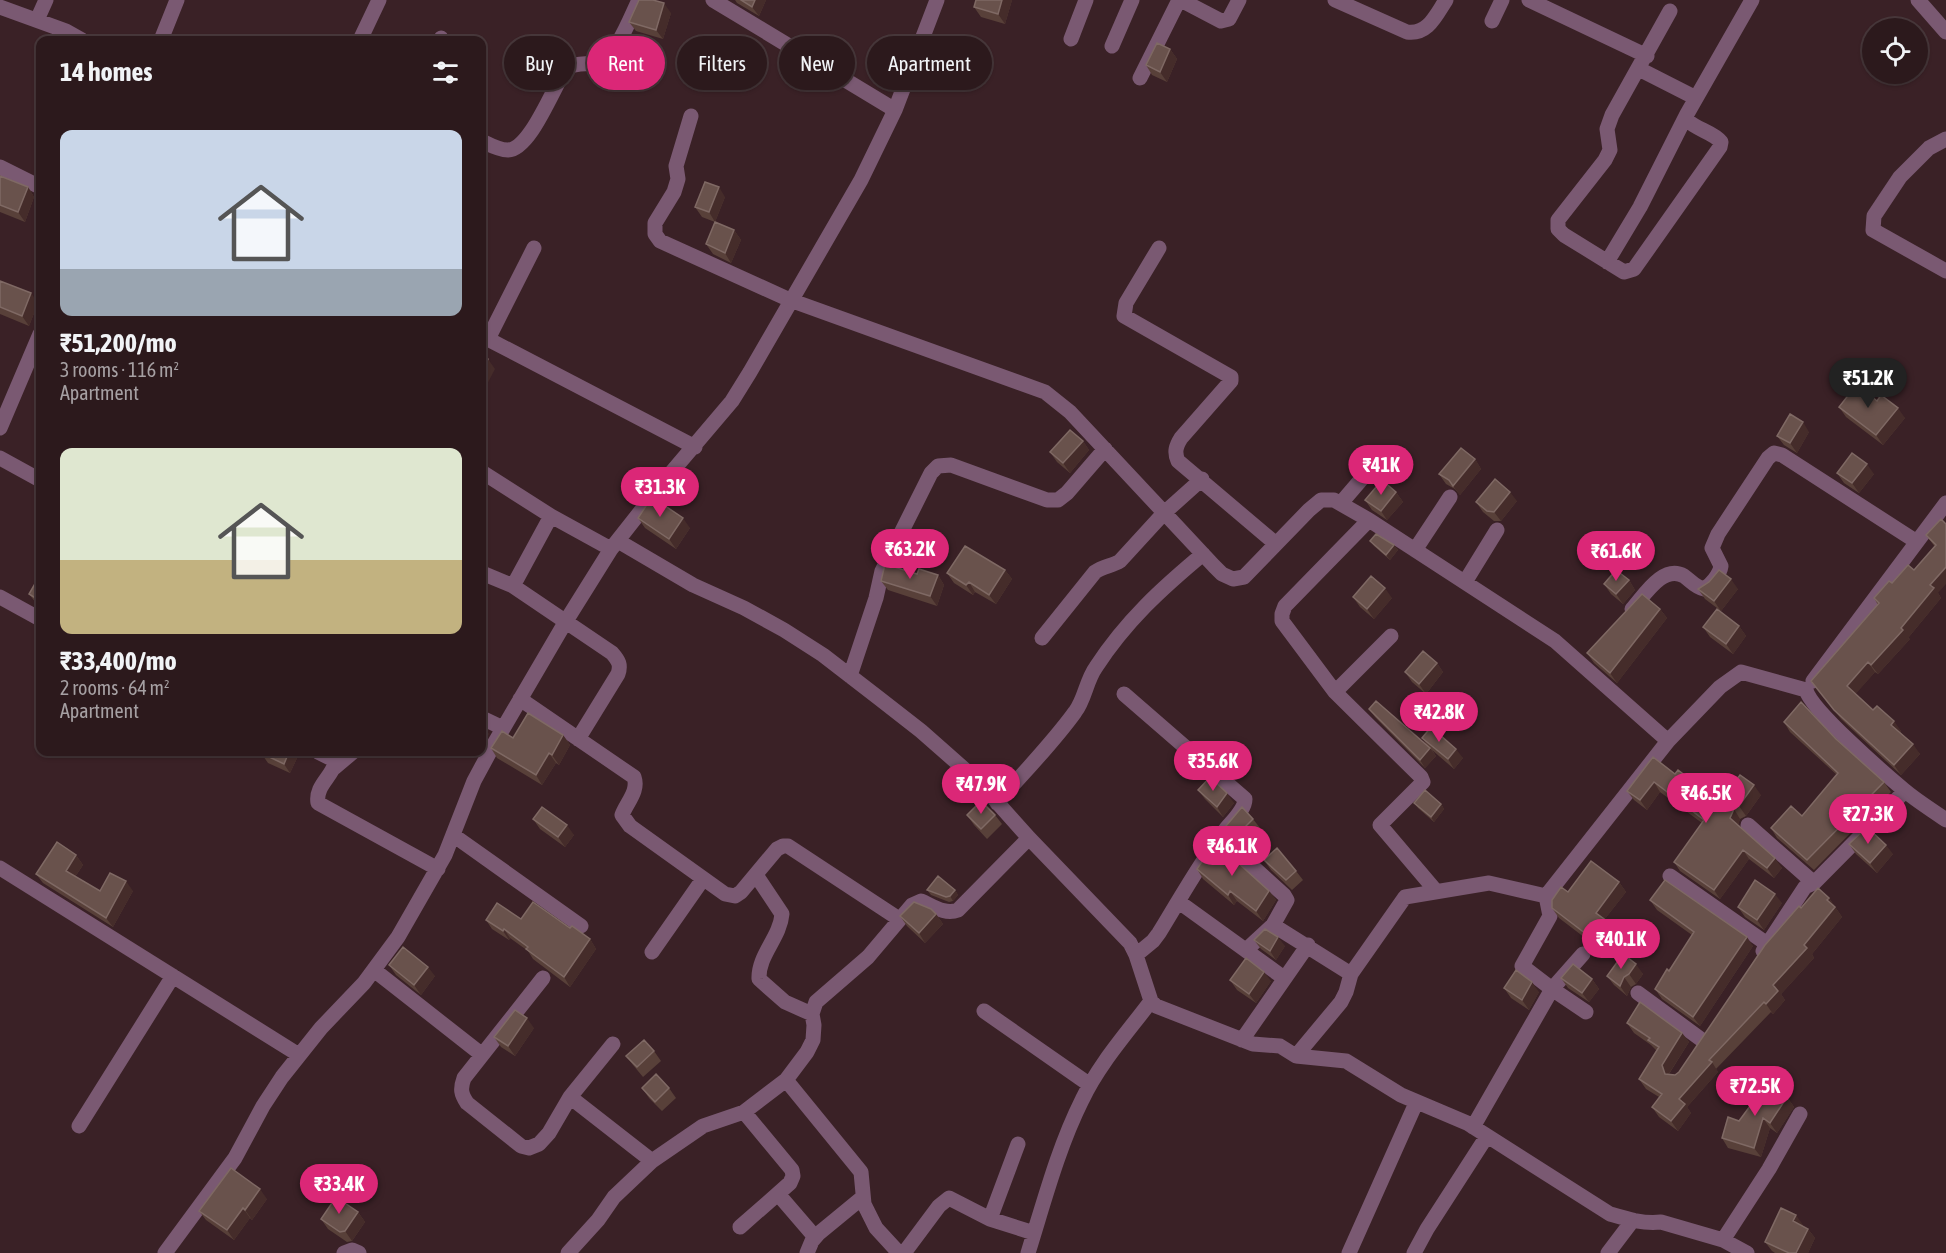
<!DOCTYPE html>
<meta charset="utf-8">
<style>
body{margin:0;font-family:"Asap Condensed",sans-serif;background:#382629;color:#f1f3f6;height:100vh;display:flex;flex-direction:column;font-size:22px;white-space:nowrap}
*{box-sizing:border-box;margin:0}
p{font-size:20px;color:#a6a0a3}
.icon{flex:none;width:33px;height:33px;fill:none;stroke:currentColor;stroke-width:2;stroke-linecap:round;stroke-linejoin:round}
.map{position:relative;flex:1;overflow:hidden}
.sheet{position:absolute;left:36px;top:36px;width:450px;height:720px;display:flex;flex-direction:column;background:#2c191c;border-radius:12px;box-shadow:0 2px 4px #0004,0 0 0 2px #48383b}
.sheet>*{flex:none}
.banner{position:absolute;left:504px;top:36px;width:570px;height:54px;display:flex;gap:12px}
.fabs{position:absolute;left:1862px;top:18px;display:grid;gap:12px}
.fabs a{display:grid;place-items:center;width:66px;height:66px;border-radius:50%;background:#2c191c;box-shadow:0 2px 4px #0004,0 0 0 2px #48383b;font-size:30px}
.price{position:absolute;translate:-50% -51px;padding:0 14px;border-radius:21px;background:#db2777;color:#fff;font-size:20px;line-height:39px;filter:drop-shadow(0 2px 3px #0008)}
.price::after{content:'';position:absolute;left:50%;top:36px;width:18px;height:14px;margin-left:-9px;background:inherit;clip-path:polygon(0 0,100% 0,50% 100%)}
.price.current{background:#222;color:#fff}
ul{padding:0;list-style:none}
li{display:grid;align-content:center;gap:12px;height:318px;padding:0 24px}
li span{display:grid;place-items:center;height:186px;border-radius:12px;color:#555}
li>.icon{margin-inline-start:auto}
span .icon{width:108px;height:108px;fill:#fffc;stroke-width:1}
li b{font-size:26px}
h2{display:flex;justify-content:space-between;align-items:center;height:72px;padding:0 24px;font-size:26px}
.chip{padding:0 21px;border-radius:27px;background:#2c191c;box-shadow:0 2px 4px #0004,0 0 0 2px #48383b;font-size:21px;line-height:54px}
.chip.current{background:#db2777;color:#fff}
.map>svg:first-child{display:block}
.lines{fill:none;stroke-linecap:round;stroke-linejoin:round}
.minor{stroke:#7a5972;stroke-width:15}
.wall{fill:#584039}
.shaded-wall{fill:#452c2a}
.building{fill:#69524c;stroke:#7f6964;stroke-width:1.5}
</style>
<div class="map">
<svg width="1946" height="1253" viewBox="0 0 1946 1253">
<rect width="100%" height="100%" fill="#3a2126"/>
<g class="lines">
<path class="minor" d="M713,0L895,110
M1181,0L1221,21L1229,19L1239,0
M1335,0L1407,32C1428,35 1436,15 1446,0
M1529,0L1647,56
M1918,0L1946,32
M0,7L66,31L82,40
M1670,11L1612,115L1607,129L1610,150L1605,160L1558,220V229L1564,235L1624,272L1634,269L1720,147L1721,142C1713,132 1697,130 1687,120V114L1752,0
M37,20L46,0
M1492,21L1502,0
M1071,39L1086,0
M161,40L177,0
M360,40L379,0
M440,40L441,38
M1112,46L1132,0
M1639,69L1696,98
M1140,78L1179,0
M691,116L676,166L678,179L674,192L655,223V234L660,241L790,300L1045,392L1070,412L1214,566L1222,574L1233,579L1244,577L1309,510L1321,500H1334L1369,520L1555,641L1668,741
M1946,139L1929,148L1900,177L1874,216L1873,230L1946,271
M482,141C490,145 499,150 508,150C531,149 554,85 567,67C579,62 588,65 599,62C616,57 631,16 639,0
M0,167L40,187
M1159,248L1126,303L1124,316L1231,377V381L1181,438C1176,446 1174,452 1178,461L1276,544
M1607,262L1640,207L1687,114
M482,336L695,447
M488,339L534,248
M0,428L40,334
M0,458L40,480
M482,472L551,516L611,549
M1341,503L1383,454
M1369,520L1285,606L1282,614V621L1335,692L1421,777L1423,782L1380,825L1436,891
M618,541L693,585L744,608L784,630L823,655L880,699L921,731L980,783L1029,838L1130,943L1136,955L1151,1001L1156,1006L1253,1044L1280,1046L1296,1056L1346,1061L1401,1095L1467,1123L1610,1214C1627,1219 1643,1224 1661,1222L1723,1240L1747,1253
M1415,550L1450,497
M482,573L513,586L612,653C619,661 621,665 618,674L578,739
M1465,582L1497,530
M513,586L551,516
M0,597L40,619
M1632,609C1644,596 1663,564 1684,576C1691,581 1695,587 1704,589C1711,585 1720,574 1721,566L1712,548L1718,534L1768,458L1774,453L1782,455L1917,542
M1042,638L1095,572C1103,566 1112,566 1120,561L1164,513L1202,479
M850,676L876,598L882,571L931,473L938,466L951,465L1047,500H1058L1067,493L1105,449
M1813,681L1946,503
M1806,690C1811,710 1885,774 1904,790C1917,801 1932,810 1946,820
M1335,692L1391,636
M1124,694L1245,799C1245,810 1232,821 1225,830C1200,862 1180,899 1159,933L1153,941L1136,955
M520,699L634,777C639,791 627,802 622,815L630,826L725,894L735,896L741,892L777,849L783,846H788L899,919
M482,718L503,728
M318,752L332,759L335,763C332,777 315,786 318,803L438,869
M334,768L353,752
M997,803C1023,773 1052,744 1075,712C1085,699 1086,681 1096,667C1126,621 1161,589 1203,554
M1748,825L1814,883
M453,835L581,926
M1220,837L1284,895L1287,900L1273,925L1246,950
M0,868L299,1055
M756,875L782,914C780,938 758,955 759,979L785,1002L812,1014
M1670,876L1767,944
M1546,896L1668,741L1720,687L1741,672L1806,690
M1179,902L1284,978
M1273,925L1351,974
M1763,951L1805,887L1814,883L1905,791
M652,952L703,879
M1583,954L1552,989L1586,1012
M374,970L481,1054
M543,978L464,1078C460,1089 461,1094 467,1103L521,1146L529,1148L539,1144L549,1133L570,1097L613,1044
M1638,993L1702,1040
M984,1011L1090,1085
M1242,1040L1308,945
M1296,1056L1341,1002L1346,992L1351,974L1405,897L1489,883L1546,896
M786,1080L861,1172L864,1204L876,1228L899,1253
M570,1097L652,1161
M79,1126L173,976
M1473,1127L1552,989L1522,966L1550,916L1546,896
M778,1194L815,1237
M990,1219L1018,1144
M740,1227L790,1183L793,1176L792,1170L744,1112
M1723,1240L1769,1169L1800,1114
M165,1253L235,1158L263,1106L282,1077L321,1028L364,983L398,937L445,855L474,781L494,744L566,621L611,549L670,474L732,401L750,372L861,180L895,110L937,0
M344,1253L352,1250L359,1253
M568,1253L598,1220L614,1197L652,1161L703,1126L744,1112L786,1080L807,1052L813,1040L814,1025L812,1014L816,1002L868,957L912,905L921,901C933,906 945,915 958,910L1029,838
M807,1253L812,1241L818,1234L863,1197
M904,1253L939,1206L949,1198L990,1219L1034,1233
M1028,1253C1044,1202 1058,1148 1082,1100C1099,1064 1127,1033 1151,1001
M1349,1253L1416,1103
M1414,1253L1427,1229L1487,1136
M1608,1253L1633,1220"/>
</g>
<path class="wall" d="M735,0H766L759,16L737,3Z
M976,0H1012L1005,24L981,17L974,7Z
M671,13L663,39L636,31L629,22Z
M1170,49L1177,59L1167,82L1152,75L1146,65Z
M0,176L28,187L34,197L25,222L0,212Z
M725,197L715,222L702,217L695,207Z
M734,230L741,240L731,263L713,254L706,244Z
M0,281L38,303L29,326L0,314Z
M1877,401L1905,418L1883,445L1846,417L1839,407Z
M1809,432L1797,453L1784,445L1777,436Z
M1083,441L1089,450L1070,473L1057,462L1050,452Z
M1475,459L1481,469L1460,495L1455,489L1446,484L1439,474Z
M1837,473L1874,474L1859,493L1844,483Z
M1396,492L1403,502L1387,520L1372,510L1365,500Z
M1517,501L1501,521H1494L1483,512L1476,502Z
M638,518L690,528L676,549L645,528Z
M1941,519L1938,593L1941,598L1908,638L1910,639L1878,674L1875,672L1855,694L1873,710L1901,731L1900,732L1920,754L1901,775L1841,719L1811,681L1878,605L1874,598L1892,583L1914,570L1935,547L1926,535Z
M1370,541L1394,545L1398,550L1390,560L1374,546Z
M1005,570L1012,579L996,604L975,592L973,595L954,583L947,573Z
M917,574L938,575L944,585L937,606L888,590L881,581Z
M40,575V606L36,603L29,594Z
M1629,580L1635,590L1623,604L1611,594L1604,584Z
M1698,589H1738L1721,611L1705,599Z
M1353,597L1392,598L1374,619L1360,607Z
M1660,609L1667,618L1617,683L1594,663L1587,653Z
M1739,626L1746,636L1733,654L1710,637L1703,627Z
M1437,663L1443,672L1426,694L1412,682L1405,672Z
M1369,709L1427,745L1422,738L1463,758L1454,769L1432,750L1436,756L1425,768L1375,717Z
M1784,722L1836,739L1884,782L1891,792L1814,870L1777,838L1771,828L1802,816L1837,775L1790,732Z
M563,735L570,745L559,765L556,763L542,785L497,758L491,748L513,738Z
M262,752H295L298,756L290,773L268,763L261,753Z
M466,752H479L476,757Z
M1675,774L1720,802L1761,795L1746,816L1740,819L1738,825L1782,868L1774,878L1749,859L1720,899L1680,871L1674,862L1702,823L1660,792L1647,810L1634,800L1627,791Z
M1198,790L1234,803L1223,817L1205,799Z
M1414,803L1441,804L1444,809L1434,822L1418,808Z
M967,815H995L1002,824L987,839L974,825Z
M533,819L574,835L565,847L540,829Z
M1253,819L1260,828L1244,845L1233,836L1226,826Z
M1849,844L1893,854L1877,873L1856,854Z
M76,855L83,865L75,877L100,891H133L113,927L43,883L36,874Z
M1264,860L1296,871L1303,880L1292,890L1271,870Z
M1197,869L1269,891L1276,900L1263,921L1237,901L1234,905L1203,879Z
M1619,882L1626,892L1604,920L1611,929L1597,947L1559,918L1552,908L1568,892Z
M927,890H955L958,895L953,901L949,902L931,895Z
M1829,898L1842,917L1812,954L1814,958L1781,994L1785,1000L1773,1014L1771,1012L1716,1069L1718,1072L1687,1107L1691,1113L1678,1131L1659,1117L1652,1107L1659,1097L1646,1089L1639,1079L1657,1051L1651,1045L1634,1033L1627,1023L1682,1033L1689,1042L1669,1074L1675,1075L1679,1072L1801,908Z
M1650,900L1753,946L1700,1026L1662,999L1655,989L1669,971L1692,935L1657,910Z
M1782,903L1764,930L1745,917L1738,907Z
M936,914L943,924L925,943L907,926L900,916Z
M521,919L570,928L590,939L596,949L570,987L533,959L528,951L510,938L509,940L492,929L486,920Z
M1254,940L1285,946L1276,960L1261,949Z
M1623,954L1643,974L1636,984L1631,987L1627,996L1614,985L1607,976Z
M389,965L435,976L421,995L396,975Z
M1561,978L1592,979L1599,989L1589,1002L1568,988Z
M1230,980L1271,981L1256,1003L1237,990Z
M1504,988L1539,992L1529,1010L1511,998Z
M534,1028L515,1056L501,1047L494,1037Z
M654,1051L661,1061L643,1077L633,1065L626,1056Z
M642,1088H669L676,1098L662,1111L649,1098Z
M1787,1097L1794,1107L1777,1133L1770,1128L1761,1157L1728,1148L1722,1138L1739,1121Z
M267,1199L252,1220L250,1218L234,1240L206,1220L199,1211Z
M358,1212L365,1222L352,1241L347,1242L328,1229L321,1219Z
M1803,1225L1802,1226L1808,1229L1815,1238L1808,1253H1775L1772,1251L1765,1242Z"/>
<path class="shaded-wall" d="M755,0H766L759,16L752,7Z
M1002,0H1012L1005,24L998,14Z
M664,3L671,13L663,39L656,30Z
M1170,49L1177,59L1167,82L1160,72Z
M28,187L34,197L25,222L18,212Z
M719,187L725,197L715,222L709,212Z
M734,230L741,240L731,263L725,253Z
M31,293L38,303L29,326L22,316Z
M488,359L495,369L484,390L482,386V372Z
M1898,408L1905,418L1883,445L1876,435Z
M1803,422L1809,432L1797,453L1790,443Z
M1083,441L1089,450L1070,473L1063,463Z
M1475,459L1481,469L1460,495L1453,486Z
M1867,464L1874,474L1859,493L1852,483Z
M1396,492L1403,502L1387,520L1381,511Z
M1510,492L1517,501L1501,521L1494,512Z
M683,518L690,528L676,549L669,539Z
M1394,545L1398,550L1390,560L1386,555Z
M1946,567V584L1938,593L1941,598L1908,638L1910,639L1878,674L1871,665L1901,628L1930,585Z
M1005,570L1012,579L996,604L989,595Z
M938,575L944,585L937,606L930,596Z
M1731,579L1738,589L1721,611L1714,601Z
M1629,580L1635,590L1623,604L1616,594Z
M969,582L975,592L973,595L966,585Z
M1385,588L1392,598L1374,619L1367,609Z
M1660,609L1667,618L1617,683L1610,673Z
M1739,626L1746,636L1733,654L1726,644Z
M1868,662L1875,672L1854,696L1847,686Z
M1437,663L1443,672L1426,694L1419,684Z
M1894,721L1901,731L1898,734L1891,725Z
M482,724L489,734L482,747Z
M563,735L570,745L559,765L552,755Z
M1913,744L1920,754L1901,775L1894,765Z
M1430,748L1436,756L1425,768L1420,760Z
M1456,749L1463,758L1454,769L1448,759Z
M289,752H295L298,756L290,773L284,764Z
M472,752H479L476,757Z
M549,753L556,763L542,785L536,775Z
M1654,782L1660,792L1647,810L1640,800Z
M1754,785L1761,795L1746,816L1739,806Z
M1227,793L1234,803L1223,817L1217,807Z
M1441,804L1444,809L1434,822L1431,817Z
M1734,809L1740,819L1737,828L1730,818Z
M567,825L574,835L565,847L558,837Z
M1886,845L1893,854L1877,873L1870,863Z
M1743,850L1749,859L1720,899L1714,890Z
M76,855L83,865L72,881L66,871Z
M1775,858L1782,868L1774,878L1767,868Z
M126,881L133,891L113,927L106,918Z
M1619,882L1626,892L1604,920L1611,929L1597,947L1590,937L1596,913Z
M955,890L958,895L953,901L950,896Z
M1230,891L1237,901L1234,905L1228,895Z
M1269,891L1276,900L1263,921L1256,911Z
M1775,894L1782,903L1764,930L1757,920Z
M1829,898L1842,917L1812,954L1814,958L1781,994L1785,1000L1773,1014L1766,1004L1773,985L1804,945L1827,900Z
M936,914L943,924L925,943L919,933Z
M504,929L510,938L509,940L503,931Z
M1278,937L1285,946L1276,960L1270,951Z
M1747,937L1753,946L1700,1026L1693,1017Z
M590,939L596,949L570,987L564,977Z
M1636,964L1643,974L1636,984L1629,974Z
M428,967L435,976L421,995L414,985Z
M1264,972L1271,981L1256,1003L1249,994Z
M1624,977L1631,987L1627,996L1620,986Z
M1592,979L1599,989L1589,1002L1582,993Z
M1532,982L1539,992L1529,1010L1522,1000Z
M527,1018L534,1028L515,1056L508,1046Z
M1682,1033L1689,1042L1668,1075L1665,1074L1662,1065Z
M1712,1062L1718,1072L1687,1107L1691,1113L1678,1131L1671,1121L1679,1099Z
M1787,1097L1794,1107L1777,1133L1770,1123Z
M1763,1118L1770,1128L1761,1157L1754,1148Z
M260,1189L267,1199L252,1220L245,1210Z
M243,1208L250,1218L234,1240L227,1230Z
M358,1212L365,1222L352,1241L345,1231Z
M1796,1215L1803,1225L1800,1231L1793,1221Z
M1808,1229L1815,1238L1808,1253H1796Z"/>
<path class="building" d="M639,0H653L664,3L656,30L629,22Z
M741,0H755L752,7Z
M976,0H1002L998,14L974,7Z
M1157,43L1170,49L1160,72L1146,65Z
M0,176L28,187L18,212L0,205Z
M705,182L719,187L709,212L695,207Z
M715,222L734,230L725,253L706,244Z
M0,281L31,293L22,316L0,307Z
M482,356L488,359L482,372Z
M1857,384L1877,401L1881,395L1898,408L1876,435L1839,407Z
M1790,414L1803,422L1790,443L1777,436Z
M1070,430L1083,441L1063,463L1050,452Z
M1461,448L1475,459L1453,486L1449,480L1439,474Z
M1852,453L1867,464L1852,483L1837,473Z
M1495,479L1510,492L1494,512L1487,511L1476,502Z
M1382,480L1396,492L1381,511L1365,500Z
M652,497L683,518L669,539L638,518Z
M1941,519L1946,524V567L1930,585L1934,588L1901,628L1903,630L1871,665L1868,662L1847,686L1873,710L1877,706L1894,721L1891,725L1913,744L1894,765L1834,710L1811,681L1879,603L1874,598L1889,581L1892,583L1908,565L1914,570L1936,545L1926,535Z
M1376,534L1394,545L1386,555L1370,541Z
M965,546L1005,570L989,595L969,582L966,585L947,573Z
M885,564L917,574L919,569L938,575L930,596L881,581Z
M1616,570L1629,580L1616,594L1604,584Z
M1719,570L1731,579L1714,601L1698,589L1709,582Z
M40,575V601L29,594Z
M1371,576L1385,588L1367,609L1353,597Z
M1642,594L1660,609L1610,673L1587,653Z
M1717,609L1739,626L1726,644L1703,627Z
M1423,651L1437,663L1419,684L1405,672Z
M1376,701L1430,748L1420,760L1369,709Z
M1801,702L1836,739L1884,782L1807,860L1771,828L1791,806L1802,816L1838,773L1784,722Z
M528,713L563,735L552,755L549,753L536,775L491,748L502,731L513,738Z
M1431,727L1456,749L1448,759L1422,738Z
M262,752H289L284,764L261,753Z
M1653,757L1675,774L1678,770L1720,802L1740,775L1754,785L1739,806L1734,809L1730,818L1775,858L1767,868L1743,850L1714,890L1674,862L1704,820L1654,782L1640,800L1627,791Z
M1210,777L1227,793L1217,807L1198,790Z
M1425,790L1441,804L1431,817L1414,803Z
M981,801L995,815L981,829L967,815Z
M542,807L567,825L558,837L533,819Z
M1242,807L1253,819L1237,835L1226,826Z
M1867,827L1886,845L1870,863L1849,844Z
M57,842L76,855L66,871L100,891L110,873L126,881L106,918L36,874Z
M1215,842L1269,891L1256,911L1230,891L1228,895L1197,869Z
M1277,848L1296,871L1286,880L1264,860Z
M1591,861L1619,882L1596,913L1604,919L1590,937L1552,908V900L1561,887L1568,892Z
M938,876L955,890L950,896L946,897L927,890Z
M1665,880L1747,937L1693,1017L1655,989L1667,969L1669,971L1694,932L1650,900Z
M1755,880L1775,894L1757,920L1738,907Z
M1818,888L1829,898L1827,900L1835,907L1804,945L1807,948L1773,985L1778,991L1766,1004L1764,1002L1709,1060L1712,1062L1679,1099L1685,1104L1671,1121L1652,1107L1662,1094L1639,1079L1659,1047L1648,1040L1650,1038L1627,1023L1640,1002L1682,1033L1662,1065L1665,1074L1675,1075L1679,1072L1765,945L1799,906L1801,908Z
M533,902L570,928L572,926L590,939L564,977L526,949L528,947L504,929L503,931L486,920L497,903L521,919Z
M914,902L931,909L936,914L919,933L900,916Z
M1265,929L1278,937L1270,951L1254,940Z
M403,947L428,967L414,985L389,965Z
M1623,954L1636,964L1629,974L1624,977L1620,986L1607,976Z
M1246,958L1264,972L1249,994L1230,980Z
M1573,964L1592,979L1582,993L1561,978Z
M1516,970L1532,982L1522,1000L1504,988Z
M515,1010L527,1018L508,1046L494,1037Z
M644,1040L654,1051L637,1067L626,1056Z
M656,1074L669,1088L655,1102L642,1088Z
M1767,1083L1787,1097L1770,1123L1763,1118L1754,1148L1722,1138L1728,1117L1739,1121Z
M231,1168L260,1189L245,1210L243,1208L227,1230L199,1211Z
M336,1197L358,1212L345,1231L340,1232L321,1219Z
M1781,1208L1796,1215L1793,1221L1808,1229L1796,1253H1789L1765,1242Z"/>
</svg>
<div class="fabs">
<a><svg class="icon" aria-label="locate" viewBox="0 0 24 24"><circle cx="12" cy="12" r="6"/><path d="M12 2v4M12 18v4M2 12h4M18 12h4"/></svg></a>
</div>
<b class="price current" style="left:1868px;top:409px">₹51.2K</b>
<b class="price" style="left:1381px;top:496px">₹41K</b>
<b class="price" style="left:660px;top:518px">₹31.3K</b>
<b class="price" style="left:910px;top:580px">₹63.2K</b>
<b class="price" style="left:1616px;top:582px">₹61.6K</b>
<b class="price" style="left:1439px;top:743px">₹42.8K</b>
<b class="price" style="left:1213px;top:792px">₹35.6K</b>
<b class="price" style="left:981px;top:815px">₹47.9K</b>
<b class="price" style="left:1706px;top:824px">₹46.5K</b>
<b class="price" style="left:1868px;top:845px">₹27.3K</b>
<b class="price" style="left:1232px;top:877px">₹46.1K</b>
<b class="price" style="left:1621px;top:970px">₹40.1K</b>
<b class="price" style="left:1755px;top:1117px">₹72.5K</b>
<b class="price" style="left:339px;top:1215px">₹33.4K</b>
<div class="banner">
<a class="chip">Buy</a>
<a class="chip current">Rent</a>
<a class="chip">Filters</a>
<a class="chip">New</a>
<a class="chip">Apartment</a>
</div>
<section class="sheet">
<h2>14 homes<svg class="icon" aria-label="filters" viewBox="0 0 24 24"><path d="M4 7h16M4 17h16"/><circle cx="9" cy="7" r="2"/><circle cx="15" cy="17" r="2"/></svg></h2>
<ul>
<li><span style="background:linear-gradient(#c9d6e8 75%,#9aa5b1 0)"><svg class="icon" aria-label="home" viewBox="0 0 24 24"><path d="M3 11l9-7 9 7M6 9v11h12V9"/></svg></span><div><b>₹51,200/mo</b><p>3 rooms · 116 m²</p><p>Apartment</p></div></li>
<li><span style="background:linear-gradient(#dfe7d0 60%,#c2b280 0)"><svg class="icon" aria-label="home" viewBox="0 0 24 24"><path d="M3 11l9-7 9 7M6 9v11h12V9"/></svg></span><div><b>₹33,400/mo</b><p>2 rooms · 64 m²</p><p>Apartment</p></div></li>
</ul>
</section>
</div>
